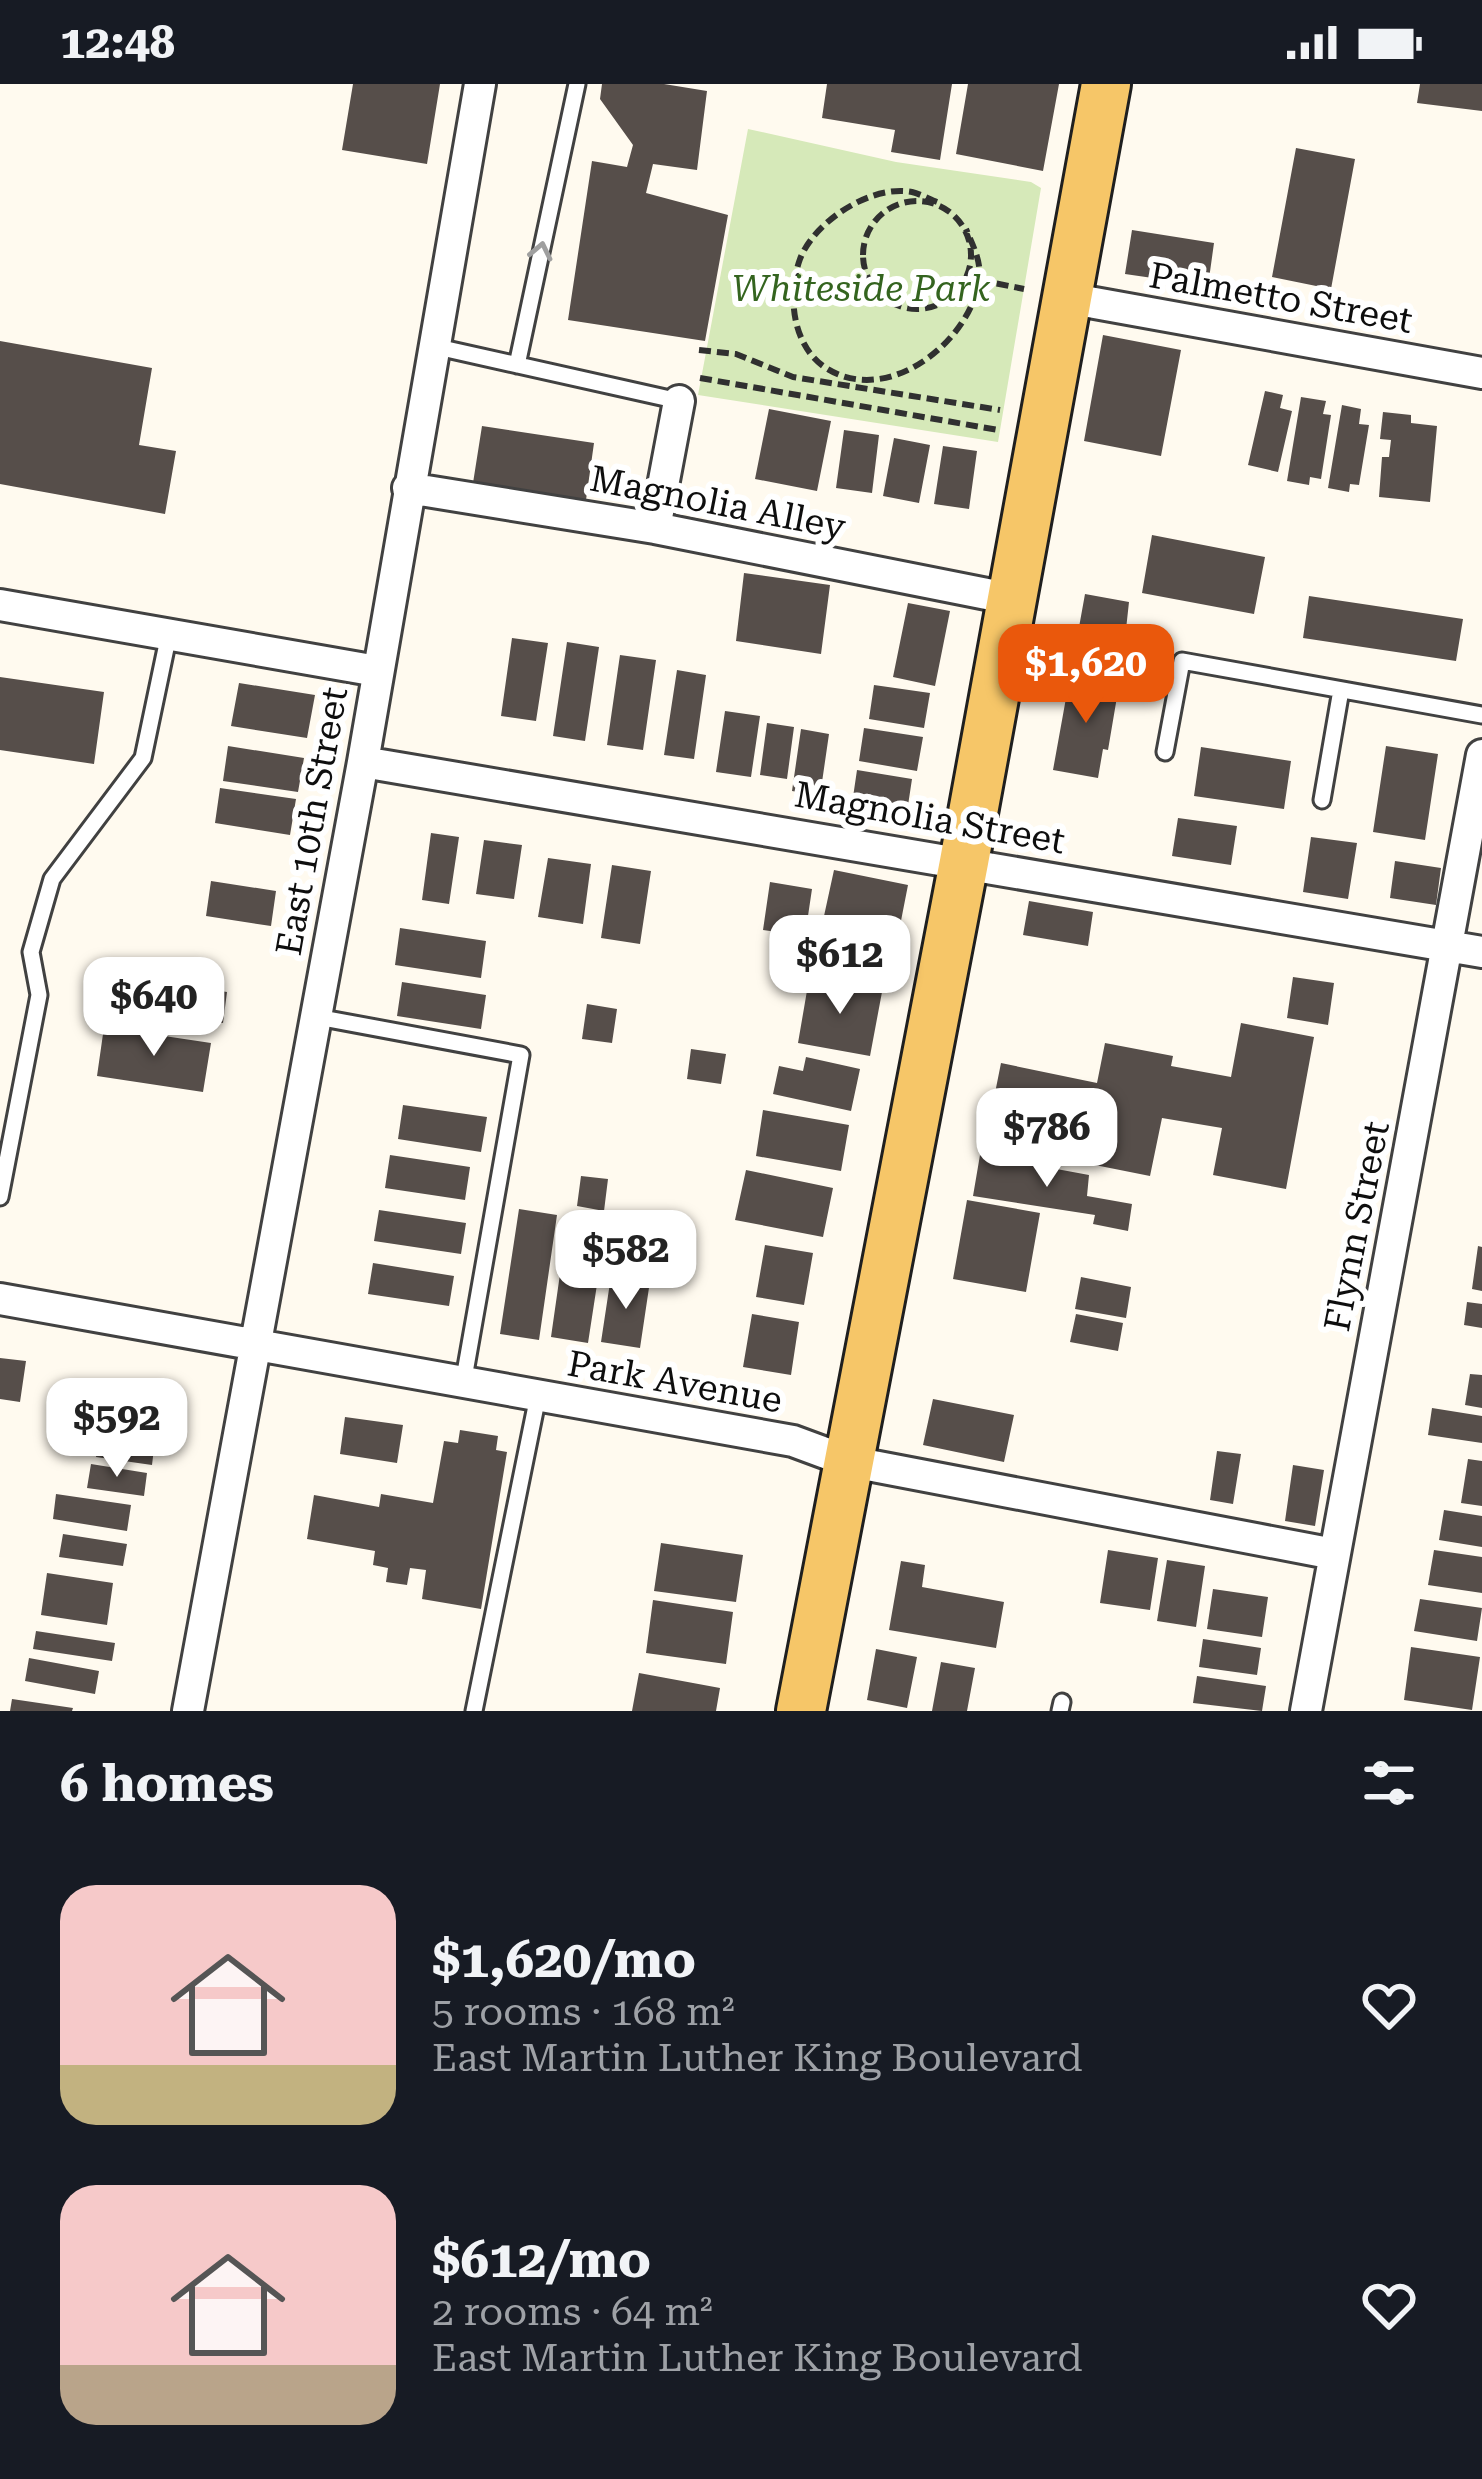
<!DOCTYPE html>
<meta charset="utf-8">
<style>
body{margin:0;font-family:"Roboto Serif",serif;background:#242831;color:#f1f3f6;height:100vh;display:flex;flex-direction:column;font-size:45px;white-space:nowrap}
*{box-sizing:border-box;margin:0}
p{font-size:39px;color:#9ea1a6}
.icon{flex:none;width:66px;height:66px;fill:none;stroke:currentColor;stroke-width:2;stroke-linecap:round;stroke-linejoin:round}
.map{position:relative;height:1627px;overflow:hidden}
.sheet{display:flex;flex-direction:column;background:#171b24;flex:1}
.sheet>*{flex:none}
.price{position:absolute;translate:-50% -102px;padding:0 27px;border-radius:24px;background:#fff;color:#222;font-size:39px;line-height:78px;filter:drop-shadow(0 3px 6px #0008)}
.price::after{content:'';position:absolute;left:50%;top:72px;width:36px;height:27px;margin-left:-18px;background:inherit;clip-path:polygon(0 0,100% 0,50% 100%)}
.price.selected{background:#ea580c;color:#fff}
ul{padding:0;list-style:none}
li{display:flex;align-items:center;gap:36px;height:300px;padding:0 60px}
li span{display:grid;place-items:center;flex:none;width:336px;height:240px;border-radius:36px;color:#555}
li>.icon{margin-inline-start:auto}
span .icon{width:144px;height:144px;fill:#fffc;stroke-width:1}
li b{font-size:51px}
h2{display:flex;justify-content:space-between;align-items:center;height:144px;padding:0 60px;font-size:51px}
.status{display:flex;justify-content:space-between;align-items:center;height:84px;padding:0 60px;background:#171b24;direction:ltr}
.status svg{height:33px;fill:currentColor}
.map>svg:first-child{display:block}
.green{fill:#d6e9b9}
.building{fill:#564e4a}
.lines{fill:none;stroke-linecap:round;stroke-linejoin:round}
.service-casing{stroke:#414141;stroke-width:21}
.minor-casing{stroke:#414141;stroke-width:36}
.primary-casing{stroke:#1f1f1f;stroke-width:54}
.path{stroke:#303030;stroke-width:6;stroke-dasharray:12 6;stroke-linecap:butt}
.service{stroke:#fff;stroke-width:15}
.minor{stroke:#fff;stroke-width:30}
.primary{stroke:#f6c668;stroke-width:48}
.oneway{stroke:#9f9f9f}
.labels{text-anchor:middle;stroke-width:12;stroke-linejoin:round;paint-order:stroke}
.park-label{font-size:36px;font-style:italic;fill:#34641f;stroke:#fff}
.street-label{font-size:36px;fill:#0e0e0e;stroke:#fff}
</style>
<div class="status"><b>12:48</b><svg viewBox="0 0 49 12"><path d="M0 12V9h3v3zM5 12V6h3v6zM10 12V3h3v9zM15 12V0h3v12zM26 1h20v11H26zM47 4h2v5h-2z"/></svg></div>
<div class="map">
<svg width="1482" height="1627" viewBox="0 0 1482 1627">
<rect width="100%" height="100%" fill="#fffaef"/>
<path class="green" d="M748,45L896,78L1031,98L1041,104L998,358L698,311Z"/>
<path class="building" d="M353,0H440L427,80L342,66Z
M602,0H664L707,7L697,86L653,80L646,109L728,131L705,257L568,236L592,77L627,83L633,61L600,15Z
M827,0H952L940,76L891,68L895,46L822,34Z
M968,0H1059L1043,87L956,70Z
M1420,0H1482V27L1417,19Z
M1296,64L1355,75L1331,205L1272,193Z
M1132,146L1214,159L1208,202L1125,190Z
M1103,251L1181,266L1161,372L1084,357Z
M0,257L152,284L139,361L176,367L165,430L0,400Z
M1265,307L1283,311L1280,324L1292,327L1278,388L1248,381Z
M1301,313L1326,317L1323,330L1331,331L1321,395L1310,393L1309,401L1287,397Z
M1342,321L1361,325L1359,340L1369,341L1359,401L1350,400L1349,408L1328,404Z
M769,325L831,337L817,407L755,395Z
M1383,328L1411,331V339L1437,342L1430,418L1379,413L1382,373H1389L1391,356L1380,355Z
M482,342L594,359L586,416L473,399Z
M844,346L879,351L872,409L836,404Z
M894,354L930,361L919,419L883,412Z
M943,362L977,367L969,425L934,420Z
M1152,451L1265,473L1254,530L1142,509Z
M744,489L830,501L821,570L736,557Z
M1085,510L1129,518L1121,591L1072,582Z
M1309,512L1463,535L1456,577L1303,554Z
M908,519L950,527L935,602L893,593Z
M512,554L548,559L536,637L501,632Z
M567,558L599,563L585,657L553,652Z
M620,571L656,576L643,666L607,661Z
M677,586L706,591L694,675L664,671Z
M1070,592L1119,601L1108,666L1103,665L1098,694L1053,686Z
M0,593L104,608L94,680L0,666Z
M239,599L315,611L307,654L231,642Z
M874,601L930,609L924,644L869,635Z
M725,627L760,632L751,693L716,688Z
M767,639L794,643L787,695L760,691Z
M864,644L923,653L917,687L859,677Z
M801,645L829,650L820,712L792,707Z
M228,662L304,674L298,708L223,697Z
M1386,662L1438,670L1425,756L1373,748Z
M1201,663L1291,677L1284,725L1194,712Z
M857,686L912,695L907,728L852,720Z
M220,704L296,715L290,751L215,739Z
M1178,734L1237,742L1231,781L1172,772Z
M431,749L459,753L449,820L422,816Z
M1311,753L1357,759L1348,815L1303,808Z
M484,756L522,761L514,815L476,810Z
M548,774L591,780L583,840L538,833Z
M1395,777L1441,784L1436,821L1390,814Z
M612,781L651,787L640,860L601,854Z
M834,786L908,801L899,847L824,832Z
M211,797L276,807L271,842L206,832Z
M770,798L812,805L805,852L763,846Z
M1029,817L1093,828L1088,862L1023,851Z
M821,843L894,856L887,900L814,887Z
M400,844L486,857L481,894L395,881Z
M1293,893L1334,899L1328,941L1287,934Z
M809,895L882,908L870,972L798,959Z
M162,898L227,908L223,939L157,929Z
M402,898L486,911L481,945L397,932Z
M587,920L617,925L612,959L582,955Z
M1241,939L1314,953L1286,1105L1213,1091L1222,1044L1162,1034L1150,1092L985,1059L1001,979L1097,999L1105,959L1173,972L1171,982L1231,993Z
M104,943L211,959L203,1008L97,992Z
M691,965L726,970L721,1000L687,995Z
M806,973L860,985L851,1027L773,1010L779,982L803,987Z
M403,1021L487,1033L481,1068L398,1055Z
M763,1026L849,1041L841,1087L756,1072Z
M390,1071L470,1083L465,1116L385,1104Z
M980,1071L1089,1091L1087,1112L1132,1120L1128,1147L1093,1140L1095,1131L973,1112Z
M746,1086L833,1104L823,1153L735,1136Z
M581,1092L608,1095L604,1127L577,1122Z
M967,1116L1040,1129L1026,1208L953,1195Z
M519,1125L557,1131L539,1256L500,1250Z
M379,1126L466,1139L461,1170L374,1157Z
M650,1138L668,1141L663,1176L645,1174Z
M765,1161L813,1169L804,1221L756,1213Z
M564,1162L602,1168L588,1259L551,1253Z
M1478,1162L1482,1163V1207L1472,1205Z
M373,1179L454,1192L449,1222L368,1210Z
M611,1192L650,1197L640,1264L601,1258Z
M1081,1193L1131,1203L1126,1234L1075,1225Z
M1467,1218L1482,1220V1244L1464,1241Z
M752,1230L799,1238L791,1291L743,1283Z
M1076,1230L1123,1239L1118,1267L1070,1258Z
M0,1274L26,1277L20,1318L0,1315Z
M1470,1290L1482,1291V1324L1465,1321Z
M933,1315L1014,1331L1004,1378L923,1361Z
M1432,1324L1482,1332V1359L1428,1351Z
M345,1333L403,1341L397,1379L340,1370Z
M460,1346L498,1352L496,1366L507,1368L481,1525L422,1515L426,1486L410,1484L407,1501L386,1498L388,1484L373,1481L375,1467L307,1455L314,1411L379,1423L381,1410L433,1419L444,1357L458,1359Z
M100,1348L155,1356L152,1381L96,1373Z
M1217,1367L1241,1370L1233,1420L1210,1416Z
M1468,1375L1482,1377V1422L1461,1419Z
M91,1380L147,1389L144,1412L87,1404Z
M1293,1381L1324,1386L1315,1442L1285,1437Z
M56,1410L131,1421L127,1447L53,1435Z
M1444,1426L1482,1432V1463L1439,1456Z
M63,1450L127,1460L123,1482L59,1473Z
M661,1459L743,1471L736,1518L654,1507Z
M1108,1466L1158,1474L1150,1526L1100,1519Z
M1434,1466L1482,1473V1509L1428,1501Z
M1167,1476L1205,1482L1196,1543L1157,1537Z
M901,1477L925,1481L922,1503L1004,1518L996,1564L889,1546Z
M47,1489L113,1499L107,1541L41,1531Z
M1213,1505L1268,1513L1262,1553L1207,1545Z
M1420,1515L1482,1524L1477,1557L1414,1547Z
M653,1516L733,1528L726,1580L646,1569Z
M36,1547L115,1559L112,1577L33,1565Z
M1203,1555L1261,1564L1257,1591L1199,1583Z
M1411,1563L1480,1573L1472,1626L1404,1616Z
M876,1565L917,1573L907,1624L867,1616Z
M29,1574L99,1587L95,1610L25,1597Z
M941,1578L975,1584L967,1627H932Z
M639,1589L720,1604L716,1627H632Z
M1197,1592L1266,1602L1262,1627L1193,1619Z
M12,1615L73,1624L72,1627H10Z"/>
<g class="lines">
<defs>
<path id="service" d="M433,262L679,317
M517,281L577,0
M1165,668L1182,577L1482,631
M1322,716L1341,606
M317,933L521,971L463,1300
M0,1113L39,911L31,868L52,795L143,674L169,550
M474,1627L538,1312
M1060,1627L1062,1618"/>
<path id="minor" d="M1067,214L1482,289
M408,404L655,444L1012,515
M655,444L679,317
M0,521L377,587
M363,678L1482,868
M0,1215L793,1357L847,1377L1334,1470
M188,1627L363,678L480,0
M1306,1627L1482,671"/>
<path id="primary" d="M801,1627L964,778L1106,0"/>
</defs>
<use href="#service" class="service-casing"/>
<use href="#minor" class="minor-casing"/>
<use href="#primary" class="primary-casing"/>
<path class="path" d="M863 171a54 54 0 1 1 108 0a54 54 0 1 1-108 0Z
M937,118C929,115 920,110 912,108C871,100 814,138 800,175C787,211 792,262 826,284C887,323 969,259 979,197C982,178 973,162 966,145
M979,196L1024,205
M699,266L736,270L793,293L1000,326
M700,294L998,346"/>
<use href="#service" class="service"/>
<use href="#minor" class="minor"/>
<use href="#primary" class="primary"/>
</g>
<defs><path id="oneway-chevron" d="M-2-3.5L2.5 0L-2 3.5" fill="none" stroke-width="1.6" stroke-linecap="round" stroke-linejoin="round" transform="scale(3)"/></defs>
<use class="oneway" href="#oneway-chevron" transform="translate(541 167) rotate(-78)"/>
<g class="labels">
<g class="park-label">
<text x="861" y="217">Whiteside Park</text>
</g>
<g class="street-label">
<text transform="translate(1281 213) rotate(10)" y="13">Palmetto Street</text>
<text transform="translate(718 418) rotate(11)" y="13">Magnolia Alley</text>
<text transform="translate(930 733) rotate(10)" y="13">Magnolia Street</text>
<text transform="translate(311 737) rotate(-80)" y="13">East 10th Street</text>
<text transform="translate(1356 1142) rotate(-79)" y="13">Flynn Street</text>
<text transform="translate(675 1297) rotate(10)" y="13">Park Avenue</text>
</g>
</g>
</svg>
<b class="price selected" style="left:1086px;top:642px">$1,620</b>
<b class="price" style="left:840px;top:933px">$612</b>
<b class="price" style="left:154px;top:975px">$640</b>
<b class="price" style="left:1047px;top:1106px">$786</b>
<b class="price" style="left:626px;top:1228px">$582</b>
<b class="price" style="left:117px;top:1396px">$592</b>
</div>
<section class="sheet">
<h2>6 homes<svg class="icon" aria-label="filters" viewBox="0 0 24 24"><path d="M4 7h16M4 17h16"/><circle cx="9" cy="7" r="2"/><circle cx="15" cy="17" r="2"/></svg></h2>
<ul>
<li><span style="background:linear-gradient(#f6c9c9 75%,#c2b280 0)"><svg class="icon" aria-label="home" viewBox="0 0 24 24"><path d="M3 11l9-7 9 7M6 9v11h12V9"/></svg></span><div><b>$1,620/mo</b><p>5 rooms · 168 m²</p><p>East Martin Luther King Boulevard</p></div><svg class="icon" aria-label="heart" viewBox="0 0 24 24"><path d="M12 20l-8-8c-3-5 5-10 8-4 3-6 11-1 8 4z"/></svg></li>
<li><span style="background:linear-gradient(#f6c9c9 75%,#b9a48a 0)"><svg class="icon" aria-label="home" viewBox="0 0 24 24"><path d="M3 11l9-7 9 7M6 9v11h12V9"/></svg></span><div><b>$612/mo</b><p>2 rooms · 64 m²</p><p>East Martin Luther King Boulevard</p></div><svg class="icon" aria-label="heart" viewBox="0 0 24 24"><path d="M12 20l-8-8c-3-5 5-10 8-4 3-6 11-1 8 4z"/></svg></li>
</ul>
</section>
